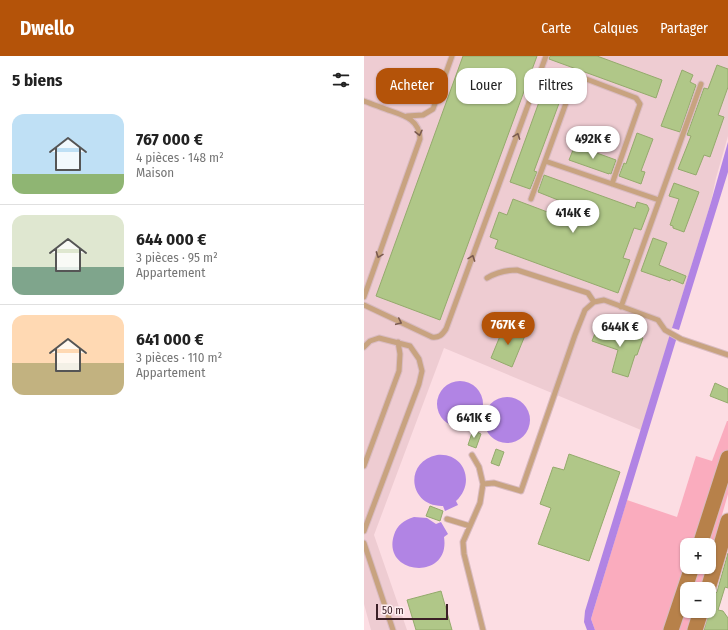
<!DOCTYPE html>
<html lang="fr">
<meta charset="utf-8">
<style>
body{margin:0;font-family:"Fira Sans Condensed",sans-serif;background:#f6f6f6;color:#222;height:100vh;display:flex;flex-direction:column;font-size:15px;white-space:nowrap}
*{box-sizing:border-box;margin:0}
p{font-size:13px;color:#767676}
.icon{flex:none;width:22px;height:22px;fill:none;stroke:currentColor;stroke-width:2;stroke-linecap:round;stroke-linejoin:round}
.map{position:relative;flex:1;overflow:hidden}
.sheet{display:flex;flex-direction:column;background:#fff;width:364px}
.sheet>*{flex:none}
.hud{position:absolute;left:12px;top:12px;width:292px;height:36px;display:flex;gap:8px}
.tools{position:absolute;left:316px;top:482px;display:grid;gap:8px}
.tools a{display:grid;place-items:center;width:36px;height:36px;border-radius:8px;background:#fff;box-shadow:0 1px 3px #0004;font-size:20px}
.scale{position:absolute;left:12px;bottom:10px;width:72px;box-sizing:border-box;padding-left:4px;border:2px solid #3b1f26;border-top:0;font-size:11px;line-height:14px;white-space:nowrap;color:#3b1f26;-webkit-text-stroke:3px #feeef1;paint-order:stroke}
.price{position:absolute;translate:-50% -34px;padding:0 9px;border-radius:14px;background:#fff;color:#222;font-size:13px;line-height:26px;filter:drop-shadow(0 1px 2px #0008)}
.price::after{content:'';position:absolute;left:50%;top:24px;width:12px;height:9px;margin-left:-6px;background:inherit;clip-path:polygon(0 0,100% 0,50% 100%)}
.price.on{background:#b45309;color:#fff}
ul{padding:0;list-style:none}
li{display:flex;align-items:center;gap:12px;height:100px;padding:0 12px}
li+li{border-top:1px solid #e0e0e0}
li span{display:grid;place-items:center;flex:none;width:112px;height:80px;border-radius:12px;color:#555}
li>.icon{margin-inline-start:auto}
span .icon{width:48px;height:48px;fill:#fffc;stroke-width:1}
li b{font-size:17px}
h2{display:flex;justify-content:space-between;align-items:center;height:48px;padding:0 12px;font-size:17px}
.pill{padding:0 14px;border-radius:12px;background:#fff;box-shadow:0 1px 3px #0004;font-size:14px;line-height:36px}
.pill.on{background:#b45309;color:#fff}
header{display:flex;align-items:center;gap:24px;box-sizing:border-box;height:56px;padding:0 20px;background:#b45309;color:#fff}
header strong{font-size:19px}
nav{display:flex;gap:22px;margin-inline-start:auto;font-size:14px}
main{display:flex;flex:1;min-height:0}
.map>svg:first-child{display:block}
.built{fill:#eeccd2}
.green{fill:#faacbe}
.water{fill:#b184e4}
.building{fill:#b0c788;stroke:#94aa6c}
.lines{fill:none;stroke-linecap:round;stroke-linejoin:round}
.lane-casing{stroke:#d9bbc1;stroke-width:7}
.secondary-casing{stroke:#d9bbc1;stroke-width:17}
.lane{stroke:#c8a380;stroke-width:5}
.secondary{stroke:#b7814a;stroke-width:15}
.oneway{stroke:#7a5a4e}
</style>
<header>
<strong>Dwello</strong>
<nav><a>Carte</a><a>Calques</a><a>Partager</a></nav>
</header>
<main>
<section class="sheet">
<h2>5 biens<svg class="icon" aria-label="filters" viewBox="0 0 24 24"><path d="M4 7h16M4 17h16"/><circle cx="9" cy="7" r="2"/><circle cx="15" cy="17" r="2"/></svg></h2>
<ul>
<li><span style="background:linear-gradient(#bfe0f5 75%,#8fb573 0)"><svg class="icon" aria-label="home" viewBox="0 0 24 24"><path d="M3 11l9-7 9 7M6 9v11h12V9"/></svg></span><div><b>767 000 €</b><p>4 pièces · 148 m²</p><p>Maison</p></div></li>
<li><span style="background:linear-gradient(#dfe7d0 65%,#7fa58c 0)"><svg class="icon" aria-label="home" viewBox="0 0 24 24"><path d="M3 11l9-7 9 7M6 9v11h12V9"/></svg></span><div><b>644 000 €</b><p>3 pièces · 95 m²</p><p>Appartement</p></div></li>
<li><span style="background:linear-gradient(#ffd9b3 60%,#c2b280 0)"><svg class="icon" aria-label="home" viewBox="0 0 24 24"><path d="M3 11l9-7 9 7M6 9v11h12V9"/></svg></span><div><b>641 000 €</b><p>3 pièces · 110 m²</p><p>Appartement</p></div></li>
</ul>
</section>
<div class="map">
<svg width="364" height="574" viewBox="0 0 364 574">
<rect width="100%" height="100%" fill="#fcdde3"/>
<path class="built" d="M0,0H364V80L352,122L347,146L277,374L80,292L10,479L43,574H7L0,548Z"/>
<path class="green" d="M363,365H364V438L345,504V489H323V511H343L337,533H323V555H330L325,574H231L227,563L229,556L263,444L313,461L332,400L348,405Z"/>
<path class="water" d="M364,86V116L315,274L308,272L347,146Z
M306,278L313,281L229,556L227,563L231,574H223L220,566L221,555Z
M73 348a23 23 0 1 1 46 0a23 23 0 1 1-46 0Z
M120 364a23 23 0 1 1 46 0a23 23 0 1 1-46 0Z
M73,399C100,396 112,427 92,445L94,449L81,455L79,450C45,451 39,406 73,399Z
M50,461L63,462L72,468L77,466L84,478L80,481C87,526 17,519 30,479C33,469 40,464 50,461Z"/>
<path class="building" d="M99,0H173L76,264L12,240Z
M186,0H233L298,24L292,42L185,3Z
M353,9L364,13V31L354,59L360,61L346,101L340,99L332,119L314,113L327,80L323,79L340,32L344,33Z
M318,14L329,19L326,26L332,29L316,76L297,70Z
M183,24L201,31L170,115L173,116L166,133L146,126Z
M273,77L289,83L277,115L281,116L277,128L255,120L260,107L262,108Z
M211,89L252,104L247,118L245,117V118L205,104Z
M180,119L271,152L273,146L283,149L285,153L277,174L270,172L259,202L266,204L254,237L131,192L134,184L126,181L135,156L143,159L149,143L194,160L199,146L174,136Z
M310,127L335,136L320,176L309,172V170L306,169L315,143L305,140Z
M289,182L303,187L295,209L322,220L319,228L307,223L306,225L277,215Z
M141,268L162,277L148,311L127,302Z
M234,270L258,277L259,276L279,282L273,299H271L264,321L248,316L254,294L228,285Z
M351,327L364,333V347L346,340Z
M109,374L117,378L112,392L104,389Z
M132,393L140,396L135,410L127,407Z
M205,398L256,416L225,505L174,488L187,452L176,448L189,411L200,414Z
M66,450L79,455L76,465L62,460Z
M364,497V532L361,531L354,554L359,555L364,562V574H340L349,540L353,536Z
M77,535L88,574H52L43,544Z"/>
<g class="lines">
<defs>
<path id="lane" d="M0,45C9,48 18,52 27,55C42,60 56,65 56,83L0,241
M43,60L59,59L69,53L88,0
M248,128L276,48L272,42L217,21L210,25L181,105L295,144
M167,143L181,105
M123,222C133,216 141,214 153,214L224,237L230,246
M0,249L68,281C75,282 78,279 82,273L182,0
M257,251L337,28
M0,291L6,285L15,282L46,290L55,303L58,315L55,328L0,475
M108,399L115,411L119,428
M0,410L35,315L36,298L34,286
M83,463L106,470
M0,487L29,574
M119,574L100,498L99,486L116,447L119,428L130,427L157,435L211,279L221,254L230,246L240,244L294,264L301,274L317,283L364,299"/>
<path id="secondary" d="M336,489L364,402
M344,533L364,465
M307,574L328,511
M331,574L337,555"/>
</defs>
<use href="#lane" class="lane-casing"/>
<use href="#secondary" class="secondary-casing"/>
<use href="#lane" class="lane"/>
<use href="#secondary" class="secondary"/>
</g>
<defs><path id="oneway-chevron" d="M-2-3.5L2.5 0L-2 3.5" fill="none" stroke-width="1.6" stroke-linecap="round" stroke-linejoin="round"/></defs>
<g class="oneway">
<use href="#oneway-chevron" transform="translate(55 77) rotate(77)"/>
<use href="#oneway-chevron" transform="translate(153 80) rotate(-70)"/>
<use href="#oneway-chevron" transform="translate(15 199) rotate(110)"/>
<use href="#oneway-chevron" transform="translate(108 202) rotate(-70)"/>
<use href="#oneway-chevron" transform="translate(35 266) rotate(25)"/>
</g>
</svg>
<div class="tools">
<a>+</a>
<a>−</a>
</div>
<div class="scale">50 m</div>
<b class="price" style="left:229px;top:104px">492K €</b>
<b class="price" style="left:209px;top:178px">414K €</b>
<b class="price on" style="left:144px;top:290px">767K €</b>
<b class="price" style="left:256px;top:292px">644K €</b>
<b class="price" style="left:110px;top:383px">641K €</b>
<div class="hud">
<a class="pill on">Acheter</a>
<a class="pill">Louer</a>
<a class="pill">Filtres</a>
</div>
</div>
</main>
